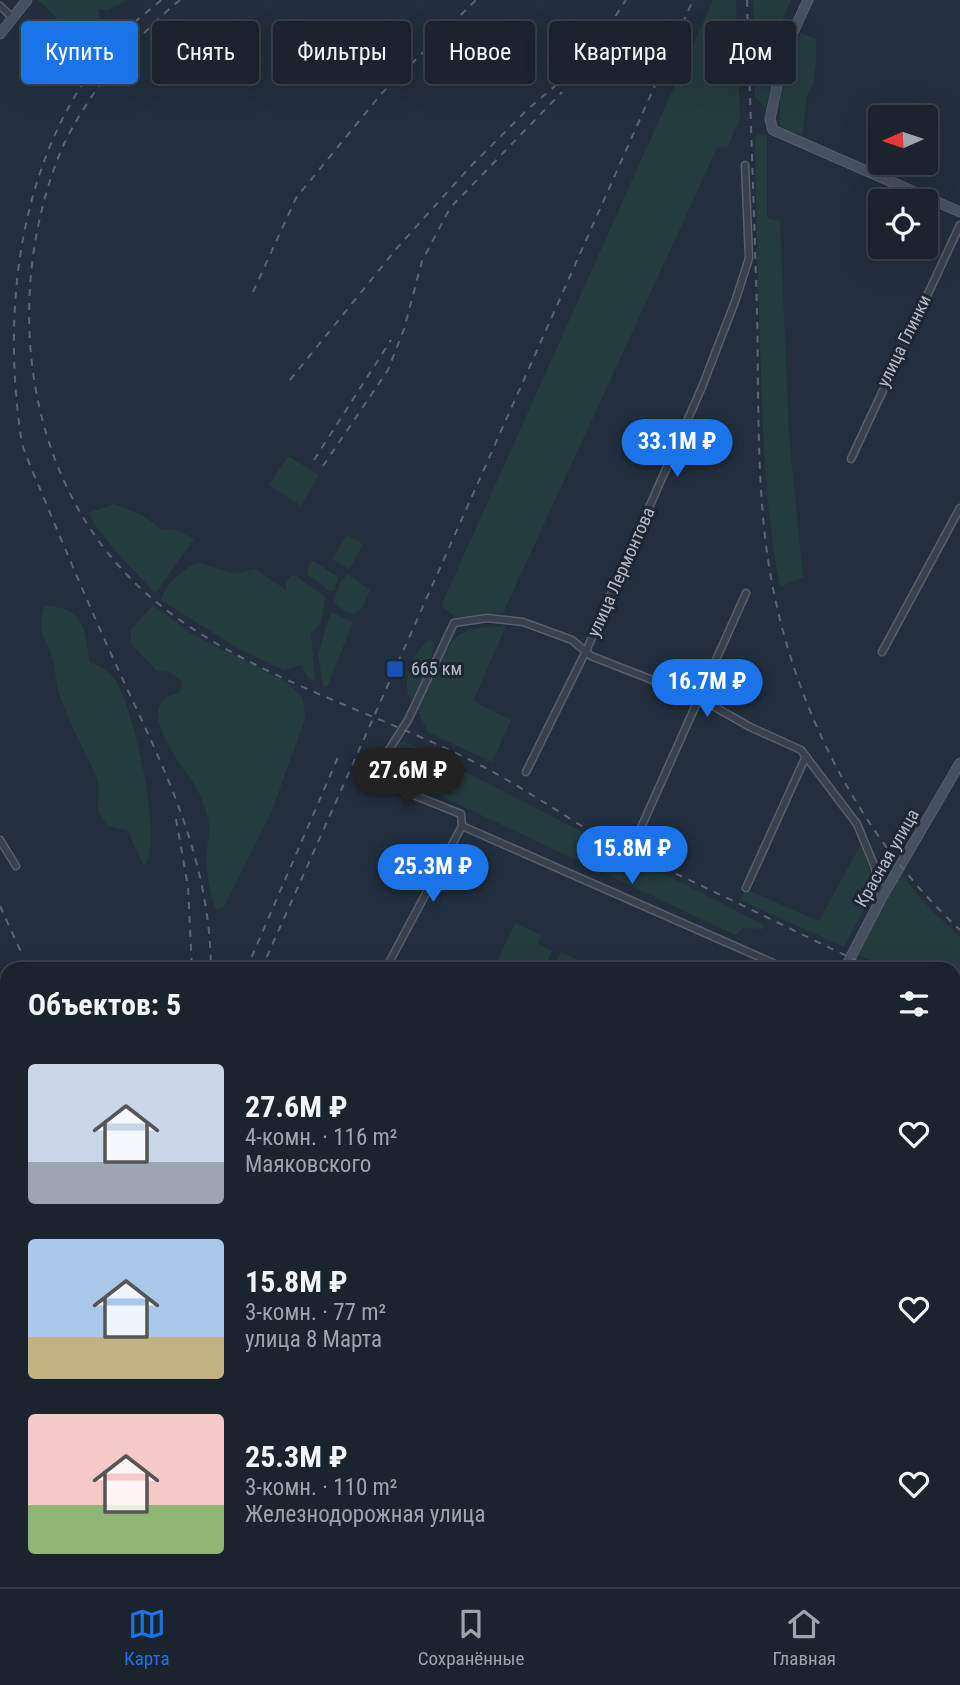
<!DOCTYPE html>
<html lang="ru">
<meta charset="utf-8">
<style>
body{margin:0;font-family:"Roboto Condensed",sans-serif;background:#232b36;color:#f1f3f6;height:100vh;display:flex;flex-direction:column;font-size:26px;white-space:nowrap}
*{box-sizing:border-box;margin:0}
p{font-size:23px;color:#9fa4aa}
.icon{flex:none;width:38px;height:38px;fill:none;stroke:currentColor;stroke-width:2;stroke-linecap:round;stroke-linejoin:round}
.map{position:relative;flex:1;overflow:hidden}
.drawer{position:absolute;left:0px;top:962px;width:961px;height:625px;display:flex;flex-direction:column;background:#1a232e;border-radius:21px 21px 0 0;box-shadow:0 7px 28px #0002,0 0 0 2px #38404a}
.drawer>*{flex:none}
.hud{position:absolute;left:21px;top:21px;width:919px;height:63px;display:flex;gap:14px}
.needle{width:46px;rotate:267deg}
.buttons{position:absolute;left:868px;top:105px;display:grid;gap:14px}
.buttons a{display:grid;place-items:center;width:70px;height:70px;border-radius:7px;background:#1a232e;box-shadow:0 7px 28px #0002,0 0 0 2px #38404a;font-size:35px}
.price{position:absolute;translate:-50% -60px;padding:0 16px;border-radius:24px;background:#1a73e8;color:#fff;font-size:23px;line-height:46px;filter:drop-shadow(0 2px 4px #0008)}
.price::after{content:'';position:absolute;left:50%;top:42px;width:21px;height:16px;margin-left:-10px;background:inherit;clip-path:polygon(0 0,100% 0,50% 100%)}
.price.on{background:#222;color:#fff}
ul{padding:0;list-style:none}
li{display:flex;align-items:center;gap:21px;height:175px;padding:0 28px}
li span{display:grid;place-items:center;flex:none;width:196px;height:140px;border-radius:7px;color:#555}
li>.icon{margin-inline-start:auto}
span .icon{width:84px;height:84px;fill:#fffc;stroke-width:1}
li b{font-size:30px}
h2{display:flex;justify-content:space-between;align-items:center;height:84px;padding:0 28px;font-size:30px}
.pill{padding:0 24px;border-radius:7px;background:#1a232e;box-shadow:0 7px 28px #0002,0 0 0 2px #38404a;font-size:24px;line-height:63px}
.pill.on{background:#1a73e8;color:#fff}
.tab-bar{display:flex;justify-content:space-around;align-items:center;height:98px;border-top:2px solid #38404a;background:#1a232e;font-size:19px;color:#9fa4aa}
.tab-bar a{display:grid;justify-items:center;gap:4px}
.tab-bar .on{color:#1a73e8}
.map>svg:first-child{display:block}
.medical{fill:#32303f}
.green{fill:#253c3f}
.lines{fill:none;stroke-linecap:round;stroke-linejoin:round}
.street-casing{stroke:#565f6c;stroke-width:9}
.secondary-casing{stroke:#565f6c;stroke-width:11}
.street{stroke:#38414e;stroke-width:6}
.secondary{stroke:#455061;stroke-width:9}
.rail{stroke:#596575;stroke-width:2;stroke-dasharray:7 7;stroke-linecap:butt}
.transit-dot{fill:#1a4fb4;stroke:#1d2633;stroke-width:2.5}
.labels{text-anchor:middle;stroke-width:6;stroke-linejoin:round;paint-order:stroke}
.street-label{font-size:18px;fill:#b3bcc9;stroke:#1d2633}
.poi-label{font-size:18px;fill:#b3bcc9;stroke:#1d2633;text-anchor:start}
</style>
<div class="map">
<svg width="960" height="1587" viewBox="0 0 960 1587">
<rect width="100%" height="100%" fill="#232f3e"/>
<path class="medical" d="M532,1580H703L699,1587H529Z"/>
<path class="green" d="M38,0H127L107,11L98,8L100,18L85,36L77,37Z
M713,0H736L740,118L728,146L717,148L503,613L457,618L441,606Z
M753,0H791L783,18L766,109L755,97Z
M801,33L816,39V65L813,85L807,95L802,135L788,131L780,123C779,94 782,57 801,33Z
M758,134L767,136V218L780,221L789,435L803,577L780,587C766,517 763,444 761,373C758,294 756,215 755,137Z
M288,456L319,475L301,506L269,485Z
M114,504L144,516L162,530L174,529L194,539L157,591L154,592C130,566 106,544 88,513Z
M347,535L363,544L349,569L332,559Z
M313,561L338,577L335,590L330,591L307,574L309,564Z
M200,563L235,574L255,569L286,590V581L292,575L296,576L325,597L321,621L311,635L315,680L309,679L301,665L284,670L239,649L161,600C164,586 186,565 200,563Z
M348,574L370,590L363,606L354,614L344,611L334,602L339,584Z
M45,605C86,610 84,627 90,662C100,666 109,671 116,681C133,707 165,845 144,866L127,830L108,826C88,804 105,796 96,776C84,749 68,722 59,693C55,682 56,671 53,661C47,637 34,632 45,605Z
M153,605L192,634L287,682L303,699L305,719L271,813L224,907L216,909C209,891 205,870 207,851C207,842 210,833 209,824C207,812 201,795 194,784C182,764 129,703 179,693L183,682L170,672L157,671L131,644V629Z
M331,612L353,622L327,687L323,686L318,654Z
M506,626L473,701L511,720L492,762L428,732L417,709C426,688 440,651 458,636C471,626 490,627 506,626Z
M430,639L434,642L429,667L411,701C400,682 413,651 430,639Z
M405,741L764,925L763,929L743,928L735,935L405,779L396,769L391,753L398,743Z
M861,844L875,888L844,947L740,900L745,889L819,921Z
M901,874L930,909L960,937V1001L954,998V970L889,969L857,954Z
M515,923L541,935L538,944L552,951L544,969H501L495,966Z
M561,952L582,962L578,969H552Z
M0,1102L7,1107V1137L0,1133Z
M391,1580H421L425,1587H383Z"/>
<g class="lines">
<defs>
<path id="street" d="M0,6L13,18
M851,459L960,225
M882,652L960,508
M526,772L586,651L702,387L736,299L749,258L745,165
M462,826L461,814L411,794L385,768V756L408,720L454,623L487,618L523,622L572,640L591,656L701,699L750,727L801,750L857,824L874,865L882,897
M462,826L789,970
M639,832L746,593
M0,840L16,866
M746,888L806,756
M385,970L462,826
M954,1040L957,1033
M0,1223L7,1227
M954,1281L960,1269
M954,1513L960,1501
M788,1587L791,1580
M915,1587L918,1580"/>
<path id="secondary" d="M808,0L784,52L770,119L773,130L960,212
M0,34L27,0
M844,970L882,897L960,763
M0,1042L7,1051
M0,1301L7,1287
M954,1423L960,1427
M484,1580L490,1587
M154,1587L158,1580
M513,1587L516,1580"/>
</defs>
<use href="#street" class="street-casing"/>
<use href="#secondary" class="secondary-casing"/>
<use href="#street" class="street"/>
<use href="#secondary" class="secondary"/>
<path class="rail" d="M161,0C147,13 130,24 117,39C20,146 0,304 22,444C30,467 41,490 50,513C72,565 94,617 118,669C164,769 210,856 211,970
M180,0C133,39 90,90 63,146C0,294 23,486 148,595C241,676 374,710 482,766C524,788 564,816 605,840C635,857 669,870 700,885C759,913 818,943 877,970
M747,0C750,104 754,208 757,312C759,396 756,483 769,566C791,703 859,836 960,930
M253,292L296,198L382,93L476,0
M290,380L397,248L469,168L528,109L589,57L626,0
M314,460L391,340
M323,466L388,370L404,329L422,261L450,208L562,92
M176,819L188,887L192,970
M0,906L21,952
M246,970L339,755
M261,970L693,0
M954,1003L960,1006
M0,1502L6,1494
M0,1542L7,1526
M0,1578L7,1563"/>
</g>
<rect class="transit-dot" x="386" y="660" width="18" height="18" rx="3.5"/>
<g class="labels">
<g class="street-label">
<text transform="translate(904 341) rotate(-64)" y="6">улица Глинки</text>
<text transform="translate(621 572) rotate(-66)" y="6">улица Лермонтова</text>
<text transform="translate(887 858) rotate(-60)" y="6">Красная улица</text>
</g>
<g class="poi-label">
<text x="411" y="675">665 км</text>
</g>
</g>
</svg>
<div class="buttons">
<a><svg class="needle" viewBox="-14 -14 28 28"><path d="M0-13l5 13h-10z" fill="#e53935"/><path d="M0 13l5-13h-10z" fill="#9fa4aa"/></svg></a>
<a><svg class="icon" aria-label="locate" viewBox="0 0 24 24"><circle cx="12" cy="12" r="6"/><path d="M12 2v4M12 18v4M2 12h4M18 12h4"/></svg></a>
</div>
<b class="price" style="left:677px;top:479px">33.1M ₽</b>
<b class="price" style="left:707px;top:719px">16.7M ₽</b>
<b class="price on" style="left:408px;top:808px">27.6M ₽</b>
<b class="price" style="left:632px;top:886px">15.8M ₽</b>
<b class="price" style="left:433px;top:904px">25.3M ₽</b>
<div class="hud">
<a class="pill on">Купить</a>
<a class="pill">Снять</a>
<a class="pill">Фильтры</a>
<a class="pill">Новое</a>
<a class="pill">Квартира</a>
<a class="pill">Дом</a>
</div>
<section class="drawer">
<h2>Объектов: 5<svg class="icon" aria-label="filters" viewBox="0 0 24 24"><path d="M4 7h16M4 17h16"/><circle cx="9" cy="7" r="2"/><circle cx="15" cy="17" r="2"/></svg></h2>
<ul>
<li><span style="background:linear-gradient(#c9d6e8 70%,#9aa5b1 0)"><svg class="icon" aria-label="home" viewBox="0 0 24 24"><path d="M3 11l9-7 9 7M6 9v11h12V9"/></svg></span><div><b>27.6M ₽</b><p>4-комн. · 116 m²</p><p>Маяковского</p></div><svg class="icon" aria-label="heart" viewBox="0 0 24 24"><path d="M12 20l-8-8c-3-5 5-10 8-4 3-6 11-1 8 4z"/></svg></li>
<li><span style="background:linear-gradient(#a9c7e8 70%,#c2b280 0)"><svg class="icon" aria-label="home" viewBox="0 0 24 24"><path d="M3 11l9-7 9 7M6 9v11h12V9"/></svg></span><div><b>15.8M ₽</b><p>3-комн. · 77 m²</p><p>улица 8 Марта</p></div><svg class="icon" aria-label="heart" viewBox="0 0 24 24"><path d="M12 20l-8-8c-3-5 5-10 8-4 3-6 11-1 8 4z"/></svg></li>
<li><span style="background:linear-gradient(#f6c9c9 65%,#8fb573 0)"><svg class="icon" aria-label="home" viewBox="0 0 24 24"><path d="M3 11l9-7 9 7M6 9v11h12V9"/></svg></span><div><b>25.3M ₽</b><p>3-комн. · 110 m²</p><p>Железнодорожная улица</p></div><svg class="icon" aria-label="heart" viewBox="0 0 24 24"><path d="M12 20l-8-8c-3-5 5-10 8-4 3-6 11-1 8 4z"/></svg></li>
</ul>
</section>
</div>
<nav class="tab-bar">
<a class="on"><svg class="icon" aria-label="map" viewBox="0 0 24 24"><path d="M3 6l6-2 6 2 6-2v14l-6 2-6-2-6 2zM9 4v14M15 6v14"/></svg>Карта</a>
<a><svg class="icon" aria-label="saved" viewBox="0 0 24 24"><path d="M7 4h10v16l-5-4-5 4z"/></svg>Сохранённые</a>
<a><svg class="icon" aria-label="home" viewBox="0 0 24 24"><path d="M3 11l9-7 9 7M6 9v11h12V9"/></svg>Главная</a>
</nav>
